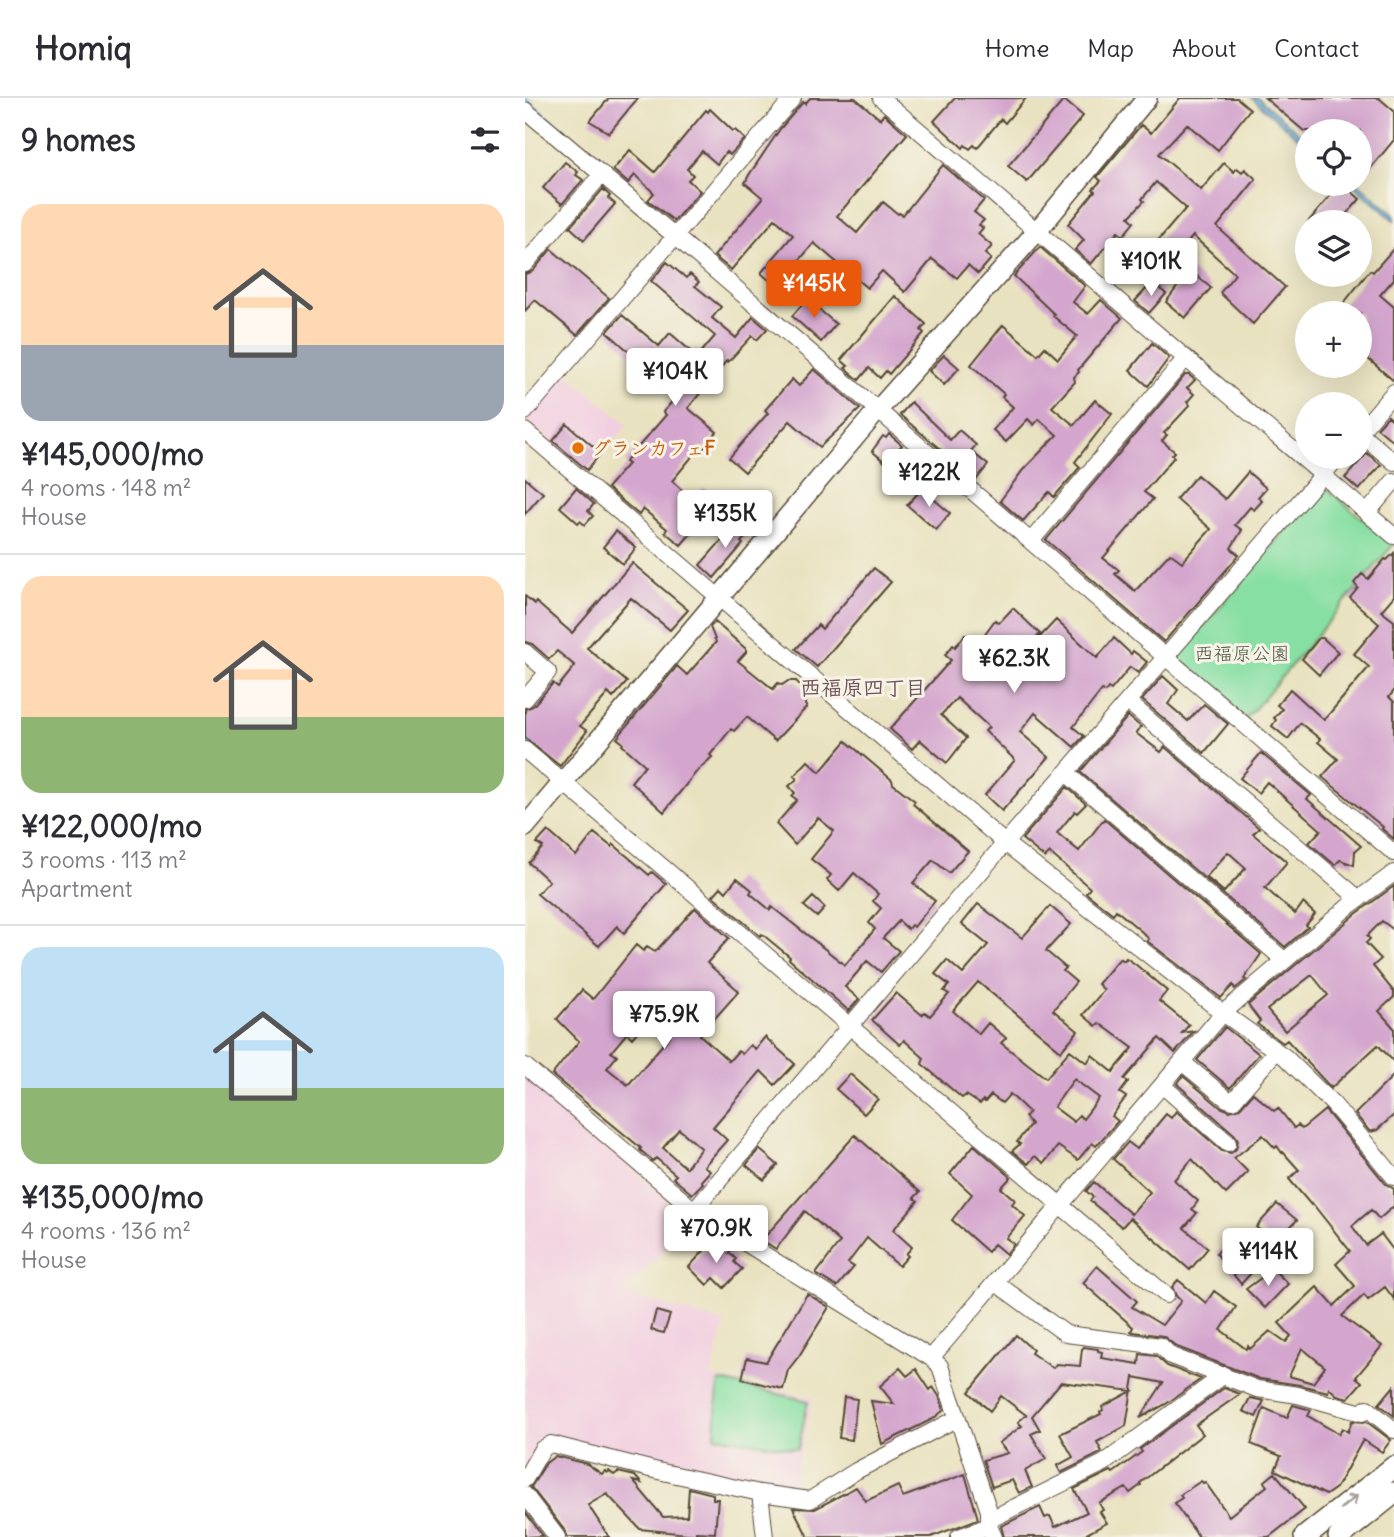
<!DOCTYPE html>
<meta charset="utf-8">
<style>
body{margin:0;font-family:Delius,"Klee One",sans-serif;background:#f7f7f7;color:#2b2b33;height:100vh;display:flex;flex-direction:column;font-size:26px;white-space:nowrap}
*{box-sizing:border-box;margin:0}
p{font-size:23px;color:#7c7c81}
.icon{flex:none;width:38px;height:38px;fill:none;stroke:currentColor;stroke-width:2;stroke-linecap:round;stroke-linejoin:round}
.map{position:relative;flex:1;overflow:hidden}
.sheet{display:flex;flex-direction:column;background:#fff;width:525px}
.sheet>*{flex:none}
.fabs{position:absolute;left:770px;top:21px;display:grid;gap:14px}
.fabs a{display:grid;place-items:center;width:77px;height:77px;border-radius:50%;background:#fff;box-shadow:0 7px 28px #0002;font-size:35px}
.price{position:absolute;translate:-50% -60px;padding:0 16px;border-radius:7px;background:#fff;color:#222;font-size:23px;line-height:46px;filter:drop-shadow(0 2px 4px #0008)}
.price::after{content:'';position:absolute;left:50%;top:42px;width:21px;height:16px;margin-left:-10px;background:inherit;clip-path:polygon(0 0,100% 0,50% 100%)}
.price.selected{background:#ea580c;color:#fff}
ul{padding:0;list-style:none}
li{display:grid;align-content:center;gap:14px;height:371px;padding:0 21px}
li+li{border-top:2px solid #e1e1e2}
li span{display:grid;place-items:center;height:217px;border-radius:21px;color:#555}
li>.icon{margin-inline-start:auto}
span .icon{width:126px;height:126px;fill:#fffc;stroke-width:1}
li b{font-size:30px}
h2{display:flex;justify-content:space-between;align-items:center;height:84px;padding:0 21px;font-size:30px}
header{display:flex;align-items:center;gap:42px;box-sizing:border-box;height:98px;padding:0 35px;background:#fff;border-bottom:2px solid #e1e1e2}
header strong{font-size:33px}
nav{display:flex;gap:38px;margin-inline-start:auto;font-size:24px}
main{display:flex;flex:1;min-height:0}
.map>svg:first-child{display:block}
.built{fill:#f2cfe0}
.green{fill:#87dfa3;stroke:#618460;stroke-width:2}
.water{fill:#70bce9;stroke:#567384;stroke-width:2}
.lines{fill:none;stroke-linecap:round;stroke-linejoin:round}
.stream{stroke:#70bce9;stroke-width:4.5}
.building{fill:#d4a6ce;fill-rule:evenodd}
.minor-casing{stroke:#554636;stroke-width:18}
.tertiary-casing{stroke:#554636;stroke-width:22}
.secondary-casing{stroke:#554636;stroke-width:24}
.minor{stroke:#fff;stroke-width:16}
.tertiary{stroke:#fff;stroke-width:19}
.secondary{stroke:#fff;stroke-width:21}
.oneway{stroke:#a79f9a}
.food-dot{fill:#e8710a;stroke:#f7f3e8;stroke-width:2.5}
.labels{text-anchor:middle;stroke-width:6;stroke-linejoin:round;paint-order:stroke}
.food-label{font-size:19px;font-weight:bold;fill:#c56008;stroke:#f7f3e8;text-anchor:start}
.park-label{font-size:19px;fill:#4e573f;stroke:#f7f3e8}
.neighbourhood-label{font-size:21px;font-weight:bold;fill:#71555c;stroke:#f7f3e8}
</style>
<header>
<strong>Homiq</strong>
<nav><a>Home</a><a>Map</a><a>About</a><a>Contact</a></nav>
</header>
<main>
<section class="sheet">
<h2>9 homes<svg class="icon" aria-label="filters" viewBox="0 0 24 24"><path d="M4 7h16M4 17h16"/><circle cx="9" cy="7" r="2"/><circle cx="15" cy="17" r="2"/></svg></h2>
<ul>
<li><span style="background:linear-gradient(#ffd9b3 65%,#9aa5b1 0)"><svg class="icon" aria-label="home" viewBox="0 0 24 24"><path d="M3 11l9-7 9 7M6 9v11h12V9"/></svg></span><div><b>¥145,000/mo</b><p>4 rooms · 148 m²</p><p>House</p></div></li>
<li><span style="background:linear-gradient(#ffd9b3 65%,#8fb573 0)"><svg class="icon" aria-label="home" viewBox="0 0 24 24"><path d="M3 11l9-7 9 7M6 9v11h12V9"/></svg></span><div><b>¥122,000/mo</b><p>3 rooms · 113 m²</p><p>Apartment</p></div></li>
<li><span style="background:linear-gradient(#bfe0f5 65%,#8fb573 0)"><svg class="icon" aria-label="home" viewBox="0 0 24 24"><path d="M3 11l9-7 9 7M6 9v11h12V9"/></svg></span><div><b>¥135,000/mo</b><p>4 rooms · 136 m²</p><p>House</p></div></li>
</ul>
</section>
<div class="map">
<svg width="869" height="1439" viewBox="0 0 869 1439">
<rect width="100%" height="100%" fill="#f7f3e8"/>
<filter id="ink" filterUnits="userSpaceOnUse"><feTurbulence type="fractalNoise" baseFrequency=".0143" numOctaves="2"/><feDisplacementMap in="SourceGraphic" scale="14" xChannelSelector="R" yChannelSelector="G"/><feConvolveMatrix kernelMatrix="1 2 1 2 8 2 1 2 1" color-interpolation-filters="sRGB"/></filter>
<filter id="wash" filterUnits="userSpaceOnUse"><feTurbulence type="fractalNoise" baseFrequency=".00686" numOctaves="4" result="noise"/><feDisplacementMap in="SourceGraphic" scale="28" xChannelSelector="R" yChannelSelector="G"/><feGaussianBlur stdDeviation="1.57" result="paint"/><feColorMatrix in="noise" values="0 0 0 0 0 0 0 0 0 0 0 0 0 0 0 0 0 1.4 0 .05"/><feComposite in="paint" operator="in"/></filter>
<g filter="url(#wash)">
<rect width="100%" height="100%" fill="#e9e2c0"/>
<path class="built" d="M40,274L103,327L62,375L0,322Z
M0,977L167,1122L98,1195L200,1225L186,1279L288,1300L266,1398L161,1376L18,1340L0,1373Z"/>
<path class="green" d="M796,390H801L868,447L721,621L651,561Z
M196,1283L283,1303L273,1351L190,1338L193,1285Z"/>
<path class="water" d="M727,0H733L782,42V47Z
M827,86H834L869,117V122Z"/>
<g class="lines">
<path class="stream" d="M0,1L78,67
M0,642L8,648"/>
</g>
<g id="blocks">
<path class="building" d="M84,0H113L84,35L65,23Z
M285,0H330L355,21L359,16L382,36L312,118L332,135L358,104L373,116L374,115L378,117L418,67L459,102L449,114L459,122L454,127L458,130L453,136L467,148L460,156L466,161L453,176L443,167L432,180L407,161L380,194L357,173L342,190L289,145L252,189L236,175L268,137L250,121L206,172L189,158L238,100L220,85L224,77L255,31L278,4L280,6Z
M430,0H501L480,25L476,21L452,50L449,47L445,51L440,47L438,50L409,23Z
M655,0H712L725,11L693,52L662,26L634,56L676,92L699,65L709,74L712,70L717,74L720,71L731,81L692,129L760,189L728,226L695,195L710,176L668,138L649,161L631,145L661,110L631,84L617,101L619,103L604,119L609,124L598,138L593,134L566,166L550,152L559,142L543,126L570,93L568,91L576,83L572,79L616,27L626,35Z
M740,0H854L869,13V42L835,83V33H779Z
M539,2L558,18L502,84L483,68Z
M185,11L208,33L210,32L220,41L205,57L201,54L192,66L177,53L162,71L168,77L163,82L175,93L149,123L123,102L129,95L110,77L103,85L88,72L105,52L130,74L181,12L183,14Z
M40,64L53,74L51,77L58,82L37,106L18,90Z
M818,86L835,101L815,124H783L811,91L813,92Z
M78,91L85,98L83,100L90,106L59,142L45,129Z
M515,149L560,188L548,204L563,216L576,202L597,220L553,272L554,274L549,279L550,284L527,309L549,327L570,302L587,316L550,364L555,369L529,399L524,394L498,423L475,403L498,372L532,337L514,321L509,327L503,321L481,344L468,332L488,309L477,299L479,296L446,267L478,227L513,257L520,249L533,261L552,238L528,218L530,217L489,178Z
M869,150V181L855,197L869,209V283L835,254V215H811L845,172L848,174Z
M26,151L84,200L52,237L10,202L0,213V176L8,173Z
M142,164L161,180L165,176L174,184L170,188L196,209L187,220L211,240L228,219L242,231L232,242L227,238L203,264L202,262L163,310L192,334L178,351L175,349L147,383L168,402L178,390L194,403L156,447L140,434L142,431L118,411L114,417L82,390L103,366L100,364L141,317L138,314L152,298L133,284L131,286L113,271L118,266L82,234L97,217L134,248L145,235L169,256L171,254L174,257L190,238L126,183Z
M665,172L686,190L660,220L641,204Z
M628,184L641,196L624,215L610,203Z
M370,198L401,226L396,232L399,235L364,276L361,273L355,280L344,270L334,282L320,270L323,268L316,262Z
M282,201L311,226L296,244L267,218Z
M627,245L644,260L623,288L605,272Z
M419,257L434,270L419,287L404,273Z
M289,271L335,311L295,349L265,323L220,374L204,360L243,315L240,312L267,281L274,288Z
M660,277H664L670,282L662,290L669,296L662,304L665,307L639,335L642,337L637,343L650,354L647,357L649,359L619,394L628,401L578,460L594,472L590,476L610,493L645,455L657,464L686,431L651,401L672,377L700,401L723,374L741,390L733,399L737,403L729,412L725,409L710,427L717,432L706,450L714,457L639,544L521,442Z
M386,304L425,342L434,332L451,347L446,353L463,367L451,382L375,317Z
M863,318L869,323V344L852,330Z
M42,326L76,355L62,372L28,343Z
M364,336L377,347L361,365L347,353L358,338L361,340Z
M842,355L856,367L834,392L820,380Z
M0,380L18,395L0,416Z
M51,390L69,406L63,413L68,418L60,427L55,423L53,425L35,409Z
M397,391L425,415L411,432L382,407Z
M217,424L227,432L216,444L218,446L189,480L175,467L204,434L207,436Z
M91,433L111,450L98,466L78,449Z
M869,455V498L856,513L869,523V593L864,599L869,604V741L857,731L858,729L797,679L813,661L793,644L795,641L775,625L763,641L747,628L751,622L749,620L757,611L752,607L765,591L799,622L844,569L829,556L854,526L825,500L833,490L829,485L837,476L843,481L860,461L862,462Z
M107,465L163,512L145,532L106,500L62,550L102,584L88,600L83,595L55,628L62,633L35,668L0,640V611L8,608L28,585L33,589L50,568L32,553L24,561L7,546L0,544V498L10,506L11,504L47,535Z
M349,470L366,484L292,569L271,551L293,527L297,531Z
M488,510L515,536L494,559L513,577L532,554L514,540L531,522L572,560L589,540L606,556L608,553L622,564L613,575L605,569L586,592L583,590L580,594L577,592L548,629L559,638L549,649L510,615L495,634L524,659L477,713L460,697L490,662L460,633L464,629L432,600L416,617L441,640L422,665L395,642L387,651L365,631L426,562L420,557L428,547L430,549L440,537L453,545L470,522L474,525Z
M190,524L221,551V554L213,563L248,591L253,585L257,587L263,583H271L283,595L280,607L282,609L250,643L222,619L209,633L206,631L185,657L187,659L172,673L139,714L106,684L120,667L97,647L98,645L92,640L152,568L162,577L191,544L185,529Z
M794,540H798L813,554L794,577L777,561Z
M638,578L653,592L643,606L663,623L679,606L703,626L679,655L617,602Z
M603,618L616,629L611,635L636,654L640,649L734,730L728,736L762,764L740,790L770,816L778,805L790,816L781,827L783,829L760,849L555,674ZM703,754L721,770L699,794L681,779Z
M321,643L367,682L368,686L390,703L388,706L443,753L424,775L408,762L388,785L410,803L389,829L386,827L383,831L374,823L358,840L374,853L356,874L342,863L320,889L334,901L324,913L264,861L265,859L237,836L235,838L188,798L196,789L201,794L212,780L227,792L225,795L245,812L247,809L320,867L350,831L344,825L356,810L348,803L353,796L329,775L314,793L302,782L306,777L286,761L309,733L293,720L270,747L251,726L272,702L267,698L270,695L264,688L272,681L269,678L283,663L295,674Z
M736,655L786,697L782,701L836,748L830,753L829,767L815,762L810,767L784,745L796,732L742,684L733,695L715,680Z
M542,689L561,706L552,715L550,713L532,735L554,753L579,721L736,856L719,881L721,882L710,891L708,887L696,900L622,843L624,841L617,834L591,812L588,816L561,795L565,790L525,755L520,760L497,741Z
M23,733L51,758L69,735L87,749L88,746L124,777L127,774L141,786L99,835L92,828L74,848L12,796L24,783L4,765L18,749L12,745Z
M869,788V832L857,823L842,838L845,841L841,845L856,861L848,868L869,894V899L854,913L869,930V964L853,947L806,990L762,942L758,945L732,926L735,923L723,907L831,816ZM787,877L803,897L760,933L742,912Z
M288,799L300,810L292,819L279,808Z
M453,806L497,840L525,808L546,826L521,853L541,870L538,873L551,884L528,912L553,933L536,953L453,884L428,913L454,936L463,925L481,940L476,945L521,980L545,952L562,965L567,957L588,974L608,950L574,925L571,928L558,917L579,892L573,886L595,860L599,863L601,860L610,866L642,893L634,903L664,927L657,935L669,933L650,955L634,940L629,946L599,981L603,984L595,995L601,999L587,1018L593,1023L571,1048L567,1045L553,1062L533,1048L519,1065L510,1058L503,1066L487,1053L495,1046L492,1044L506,1026L500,1019L504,1014L485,996L477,1005L466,997L460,1004L458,1002L455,1006L441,997L437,1000L397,966L399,960L379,942L375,947L347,922L371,895L397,917L400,914L405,918L424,896L419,893L424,887L410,876L422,862L438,876L463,847L437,826ZM549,981L574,1000L558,1021L554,1017L549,1024L529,1009Z
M170,810L204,840L182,865L214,893L175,937L204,963L213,953L217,956L225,947L230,951L240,939L270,966L250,987L236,973L188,1029L202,1042L179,1068L185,1073L176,1083L178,1085L167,1096L148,1080L151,1077L131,1060L128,1063L115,1052L116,1050L27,977L54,943L32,921L57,892L68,901L111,847L118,853L122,849L130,854ZM124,920L145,938L103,987L82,970L92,958L86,954L102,935L107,940ZM154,1031L176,1050L161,1070L138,1050Z
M700,929L734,956L705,990L672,962Z
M325,976L353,1001L339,1016L311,991Z
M869,977V1017L852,1032L845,1034L830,1016Z
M658,978L695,1009L705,1013L715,1010L728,995L749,1013L753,1010L769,1030L773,1027L777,1031L800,1012L861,1086L869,1091V1108L854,1121L846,1112L827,1128L841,1147L856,1136L869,1153V1201L860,1189L843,1202L839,1197L817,1218L857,1248L831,1279L837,1284L823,1300L812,1297L804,1290L803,1294L775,1287L735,1281L652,1249L638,1238L608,1234L606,1233L608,1229L558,1185L572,1168L612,1203L607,1209L637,1227L656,1203L651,1198L647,1189L653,1182L681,1205L689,1193L711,1209L696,1232L721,1251L723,1248L725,1251L745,1233L761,1244L766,1238L754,1225L792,1189L809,1208L830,1188L811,1166L825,1153L787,1105L786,1107L764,1081L774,1072L758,1054L757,1055L752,1048L750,1050L738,1037L709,1060L723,1074L701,1096L667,1061L649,1082L673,1103L667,1111L672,1115L659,1130L683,1150L665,1172L605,1120L597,1129L565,1103L568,1099L561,1093L569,1084L606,1116L625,1094L588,1061L603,1044L612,1051L641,1016L646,1020L651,1013L697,1053L706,1055L711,1051L713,1042L710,1037L652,986ZM777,1250L800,1269L788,1285L764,1278Z
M330,1037L395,1094L389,1100L393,1103L368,1132L387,1149L381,1156L383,1158L374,1168L342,1140L323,1165L329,1169L312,1189L291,1176L315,1144L280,1113L251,1151L237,1142Z
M449,1047L486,1079L476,1090L490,1102L487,1106L500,1118L481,1140L489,1146L481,1156L469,1146L463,1154L427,1122L447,1096L425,1076Z
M234,1051L253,1067L239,1082L221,1067Z
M752,1106L772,1122L765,1129L767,1131L716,1186L691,1155L705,1145L710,1152L719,1142L729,1151L741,1138L731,1129Z
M197,1144L206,1152L204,1155L211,1161L209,1164L217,1171L199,1190L189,1180L182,1187L164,1169L186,1145L192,1149Z
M748,1171L763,1186L740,1210L721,1191Z
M282,1196L304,1209L274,1258L263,1272L258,1291L217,1281L222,1260L241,1264Z
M131,1213L145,1217L139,1235L126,1232Z
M491,1237L508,1252L506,1255L528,1270L531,1266L555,1268L557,1251L559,1249L573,1251V1253L577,1254L576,1260L614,1266L615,1256L631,1258L642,1268L676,1281L641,1306L615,1320L638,1285L609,1279L601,1328L572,1344L577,1354L574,1356L536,1375L532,1368L548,1359L535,1336L576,1316L575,1314L578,1312L577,1309L607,1293L536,1284L507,1318L515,1332L506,1336L521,1361L500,1373L507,1389L494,1395L487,1382L467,1389L458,1362L483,1355L474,1345L497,1328L493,1324L501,1317L476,1298L465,1313L444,1294Z
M375,1270L382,1278L391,1271L405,1292L408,1289L414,1298L419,1312L408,1321L357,1346L346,1303L369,1306L355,1288Z
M869,1288V1318L854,1306Z
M699,1290L715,1296L671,1327L678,1336L615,1385L616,1387L605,1395L601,1390L574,1405L578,1412L575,1414L582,1425L556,1439H479L476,1428L515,1409L520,1420L525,1418L530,1429L562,1414L549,1391L586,1373L588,1375L617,1354L615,1351Z
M319,1299L332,1301L327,1342L314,1340Z
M725,1300L739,1303L731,1319L718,1313Z
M768,1307L786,1312L783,1318L814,1336L817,1330L823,1334L827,1323L842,1324L866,1342L857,1354L838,1342L811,1390L801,1397L750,1372L756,1358L726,1346L739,1310L762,1320Z
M30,1358L62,1366L77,1376L80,1373L82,1375L84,1373L89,1377L93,1374L110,1378L116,1385L108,1383L138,1419L162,1418L164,1390L188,1396V1401H193L190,1435L171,1434V1437L115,1431L82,1396L63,1407L84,1439H42L40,1433L6,1389L21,1365Z
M750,1375L780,1411L744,1439H674L649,1405L657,1400L655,1397L676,1383L678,1385L680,1384L704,1418L742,1388L739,1384Z
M440,1376L453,1421L406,1439H283L268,1410L290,1411L331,1389L341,1403L373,1388L378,1399Z
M0,1414L18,1438L0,1439Z"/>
</g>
</g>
<g filter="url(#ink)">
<use href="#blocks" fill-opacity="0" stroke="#554636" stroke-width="2"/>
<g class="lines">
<defs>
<path id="minor" d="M356,0L869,438
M0,12L151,139L869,755
M0,166L77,76
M0,314L268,0
M0,333L480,745L698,915L760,959L808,1006L869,1079
M835,334L869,294
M835,335L869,364
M842,415L869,383
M506,443L661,260
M0,554L23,574L0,601
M603,604L834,801
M0,652L641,1197
M541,675L759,862
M657,964L702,1001L708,1003L751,953
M0,968L174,1116L406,1260L415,1268L464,1413V1428L469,1439
M637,987L703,1045
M169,1112L480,745L813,359
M471,1185L541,1236L636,1248L646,1258L732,1291L773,1297L837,1315L842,1310L869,1332
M406,1260L698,915L824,808L869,775
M0,1381L17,1351L26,1346L133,1373L235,1395L285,1402L331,1373L433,1320
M235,1395L240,1439
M0,1397L32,1439
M466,1421L579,1365L699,1277
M434,1439L464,1428"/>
<path id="tertiary" d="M0,729L352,313L513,132L622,0"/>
<path id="secondary" d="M780,1439L869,1369
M814,1439L869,1395"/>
</defs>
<use href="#minor" class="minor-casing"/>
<use href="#tertiary" class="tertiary-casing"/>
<use href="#secondary" class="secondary-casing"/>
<use href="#minor" class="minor"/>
<use href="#tertiary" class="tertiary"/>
<use href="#secondary" class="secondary"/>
</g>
<defs><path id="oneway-shaft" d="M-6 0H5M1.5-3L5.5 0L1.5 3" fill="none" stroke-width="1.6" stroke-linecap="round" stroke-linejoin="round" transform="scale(1.75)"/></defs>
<use class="oneway" href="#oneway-shaft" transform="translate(824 1404) rotate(-38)"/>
</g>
<circle class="food-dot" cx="53" cy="350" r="7"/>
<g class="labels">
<g class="food-label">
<text x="67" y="357">グランカフェF</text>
</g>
<g class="park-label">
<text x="717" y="562">西福原公園</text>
</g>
<g class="neighbourhood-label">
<text x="338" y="597">西福原四丁目</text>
</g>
</g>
</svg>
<div class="fabs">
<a><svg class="icon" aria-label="locate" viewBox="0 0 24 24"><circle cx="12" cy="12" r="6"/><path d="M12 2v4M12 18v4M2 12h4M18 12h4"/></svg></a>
<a><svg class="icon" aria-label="layers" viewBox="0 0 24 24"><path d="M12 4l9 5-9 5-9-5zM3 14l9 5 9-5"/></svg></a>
<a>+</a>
<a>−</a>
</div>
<b class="price" style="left:626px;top:200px">¥101K</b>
<b class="price selected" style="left:289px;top:222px">¥145K</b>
<b class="price" style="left:150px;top:310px">¥104K</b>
<b class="price" style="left:404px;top:411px">¥122K</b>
<b class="price" style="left:200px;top:452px">¥135K</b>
<b class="price" style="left:489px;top:597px">¥62.3K</b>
<b class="price" style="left:139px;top:953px">¥75.9K</b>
<b class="price" style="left:191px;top:1167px">¥70.9K</b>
<b class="price" style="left:743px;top:1190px">¥114K</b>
</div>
</main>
